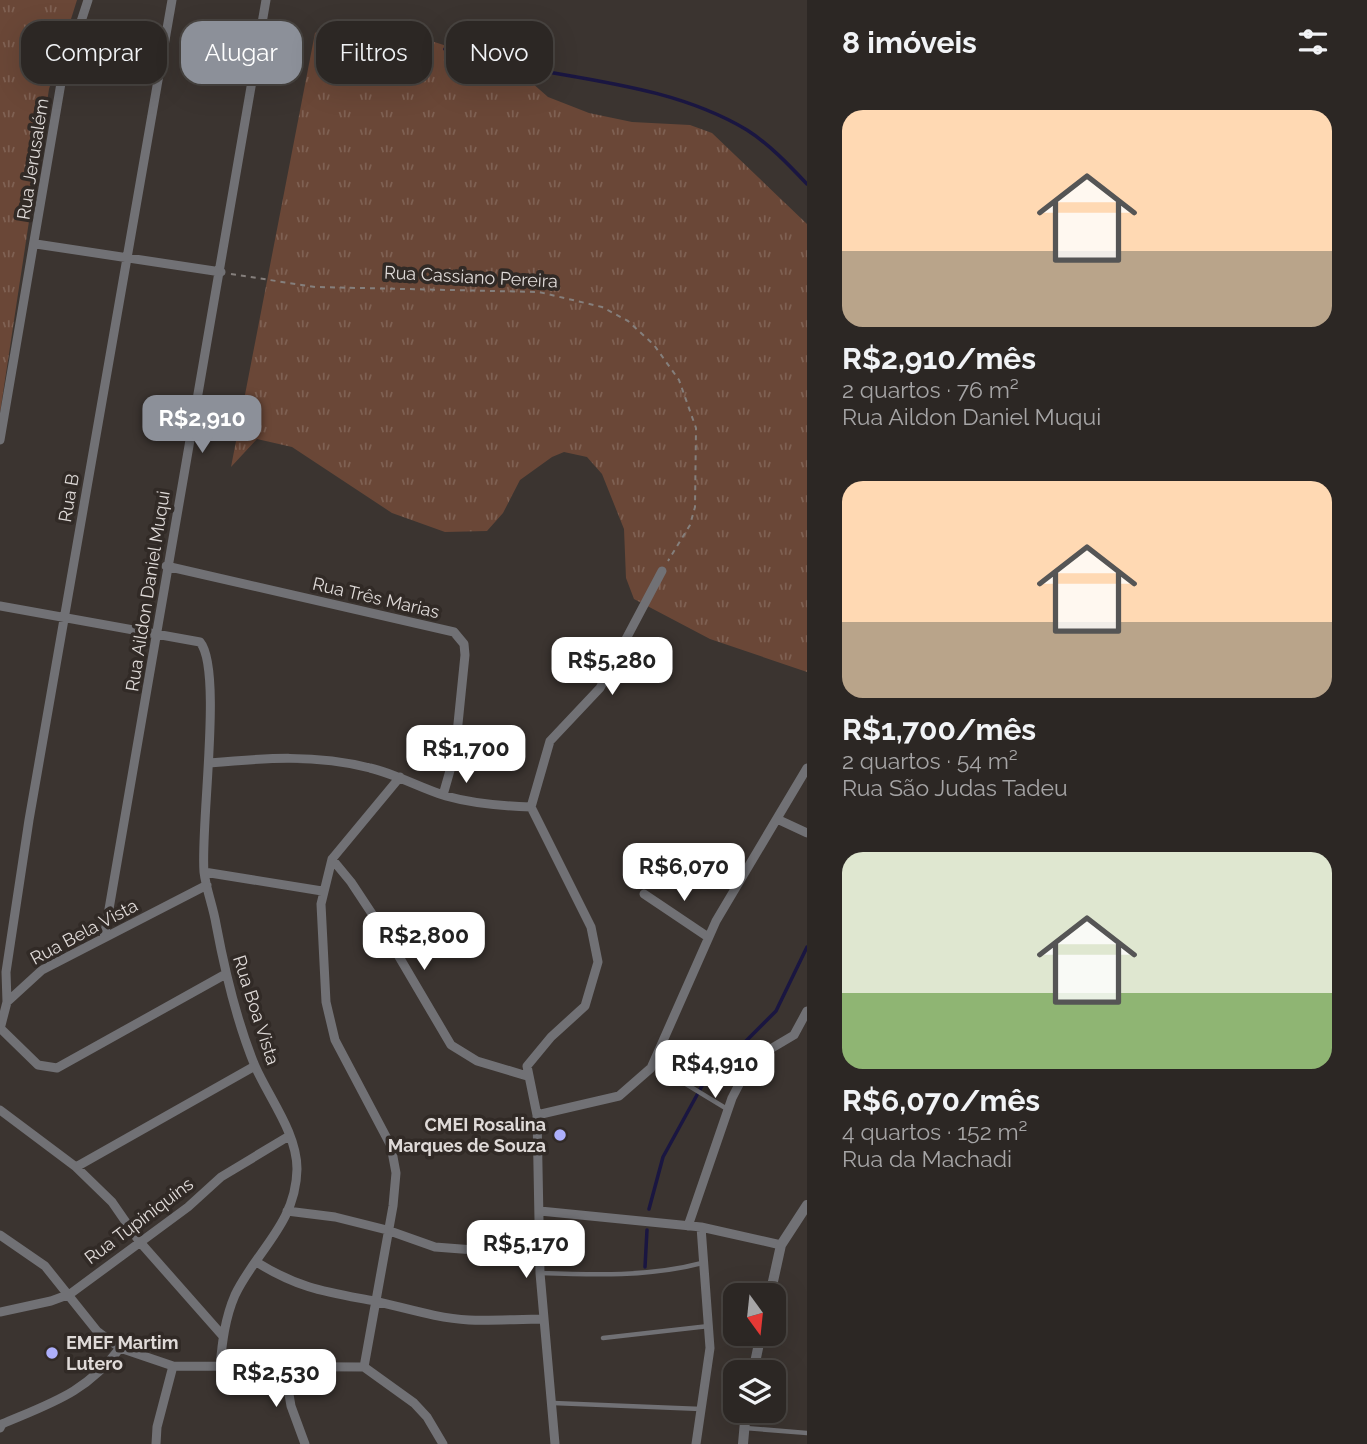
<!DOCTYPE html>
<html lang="pt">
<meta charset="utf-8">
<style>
body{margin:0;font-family:Raleway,sans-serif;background:#342f2c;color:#f1f3f6;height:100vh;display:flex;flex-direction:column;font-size:26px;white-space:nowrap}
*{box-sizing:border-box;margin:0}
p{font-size:23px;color:#a6a5a6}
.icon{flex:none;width:38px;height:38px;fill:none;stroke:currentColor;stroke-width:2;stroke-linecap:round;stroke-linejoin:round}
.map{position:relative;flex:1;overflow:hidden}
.side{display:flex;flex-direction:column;background:#2c2724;width:560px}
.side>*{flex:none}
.banner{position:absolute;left:21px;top:21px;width:665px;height:63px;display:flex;gap:14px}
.needle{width:46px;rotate:165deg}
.controls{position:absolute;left:723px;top:1283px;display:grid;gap:14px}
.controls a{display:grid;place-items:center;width:63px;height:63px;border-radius:14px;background:#2c2724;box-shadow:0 7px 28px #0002,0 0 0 2px #484441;font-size:35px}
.price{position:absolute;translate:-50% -60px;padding:0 16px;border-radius:14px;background:#fff;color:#222;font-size:23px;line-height:46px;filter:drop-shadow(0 2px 4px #0008)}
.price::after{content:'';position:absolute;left:50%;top:42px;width:21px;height:16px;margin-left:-10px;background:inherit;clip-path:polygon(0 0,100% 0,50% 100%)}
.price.current{background:#8c9099;color:#fff}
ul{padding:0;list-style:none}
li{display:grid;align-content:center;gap:14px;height:371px;padding:0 35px}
li span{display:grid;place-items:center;height:217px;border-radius:21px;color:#555}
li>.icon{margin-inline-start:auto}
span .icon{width:126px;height:126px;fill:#fffc;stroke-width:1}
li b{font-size:30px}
h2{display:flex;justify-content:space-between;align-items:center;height:84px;padding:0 35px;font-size:30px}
.pill{padding:0 24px;border-radius:21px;background:#2c2724;box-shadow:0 7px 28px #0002,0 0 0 2px #484441;font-size:24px;line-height:63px}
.pill.current{background:#8c9099;color:#fff}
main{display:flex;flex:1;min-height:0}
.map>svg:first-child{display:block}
.grass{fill:url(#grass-tufts)}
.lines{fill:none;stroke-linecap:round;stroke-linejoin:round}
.stream{stroke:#1a1641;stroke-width:3.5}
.path{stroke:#857f7c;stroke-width:2;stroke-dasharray:5 5;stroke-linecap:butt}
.service{stroke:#717175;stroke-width:4.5}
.minor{stroke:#717175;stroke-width:9}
.tertiary{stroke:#717175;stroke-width:10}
.poi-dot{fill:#adaffb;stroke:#312a26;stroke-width:2.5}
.labels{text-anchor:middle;stroke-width:7;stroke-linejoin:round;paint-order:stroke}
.street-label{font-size:18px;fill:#dfdad8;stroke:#312a26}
.poi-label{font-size:18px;font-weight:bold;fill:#dfdad8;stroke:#312a26;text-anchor:end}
</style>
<main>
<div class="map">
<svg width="807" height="1444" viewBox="0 0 807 1444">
<defs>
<pattern id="grass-tufts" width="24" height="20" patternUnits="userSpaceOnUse" patternTransform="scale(1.75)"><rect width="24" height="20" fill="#6a4737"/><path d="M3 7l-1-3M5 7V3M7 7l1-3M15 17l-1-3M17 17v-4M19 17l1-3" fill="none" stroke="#7f6153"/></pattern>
</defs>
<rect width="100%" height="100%" fill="#3b3430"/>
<path class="grass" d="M0,0H77L49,89L0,413Z
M382,25L515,68L548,97L589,113L632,122L690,125L712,133L807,224V672L710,639L634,599L626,578L624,529L602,474L587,457L564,452L552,457L520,480L503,513L487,531L445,532L392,513L292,447L257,439L231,467L315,33L323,28Z"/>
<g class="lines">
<path class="stream" d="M445,49C543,80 657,76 747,130C769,144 789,165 807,184
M649,1209L663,1157L703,1084L776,1011L807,947
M645,1267L647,1230"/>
<path class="path" d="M231,274L315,287L539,292L602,307L628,321L654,345L679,380L696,428L695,507L690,525L668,561"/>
<path class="service" d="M653,1064L727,1109
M540,1273C593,1275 650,1277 702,1263
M603,1338L709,1326
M553,1403L701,1409
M745,1428L807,1433"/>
<path class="minor" d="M36,244L221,272
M0,440L61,83L88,0
M166,566L454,632L464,644L465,655L455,753L443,795
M0,606L200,642C223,669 200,826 204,872C206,889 213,906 216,924C225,972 236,1020 255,1066C269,1098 297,1133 297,1169C296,1224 256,1251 235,1295C225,1318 222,1343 220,1367
M209,763C264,758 316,754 370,768C396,774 420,788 446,796C474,804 501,806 531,807
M777,819L807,833
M332,859L351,882L388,938L451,1045L477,1061L527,1076
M204,872L322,891
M644,894L708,937
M104,938L266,0
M7,1002L6,972L29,820L172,0
M0,1028L38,1065L57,1068L224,975
M0,1029L7,1002L42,970L207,885
M0,1110L76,1167L112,1202L139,1241L222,1335
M537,1115L619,1096L651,1068L716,921L807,768
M76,1167L255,1066
M287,1211L335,1217L387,1230L435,1247L540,1255
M540,1211L701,1227L781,1245
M688,1226L732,1098L747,1069L767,1051L794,1035L807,1011
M0,1235L45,1266L97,1331L120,1348L173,1366L364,1367L414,1403L427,1417L443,1444
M258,1263C300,1289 327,1292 374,1301C406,1308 436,1318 469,1320C494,1321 519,1319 544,1319
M0,1312L51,1301L70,1294L188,1207L221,1177L289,1136
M284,1365L291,1406L305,1444
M364,1367L393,1206L396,1173L391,1146L335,1040L326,1002L321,904L332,859L400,777
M0,1428L2,1424C51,1403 86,1393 120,1348
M156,1444L157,1427L173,1366
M555,1444L540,1273L537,1115L527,1066L551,1037L585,1006L598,962L591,927L531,807L550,741L600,688L662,571
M696,1444L710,1348L701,1227"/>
<path class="tertiary" d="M770,1295L781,1245L807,1205
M753,1372L761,1334
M743,1444L746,1410"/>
</g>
<g class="poi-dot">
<circle cx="560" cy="1135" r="7"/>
<circle cx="52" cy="1353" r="7"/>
</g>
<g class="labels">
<g class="street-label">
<text transform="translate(33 159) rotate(-81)" y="6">Rua Jerusalém</text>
<text transform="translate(471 277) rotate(3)" y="6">Rua Cassiano Pereira</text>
<text transform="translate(69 498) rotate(-80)" y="6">Rua B</text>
<text transform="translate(148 591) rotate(-81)" y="6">Rua Aildon Daniel Muqui</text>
<text transform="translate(376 598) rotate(13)" y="6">Rua Três Marias</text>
<text transform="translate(84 932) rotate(-28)" y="6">Rua Bela Vista</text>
<text transform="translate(256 1010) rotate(72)" y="6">Rua Boa Vista</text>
<text transform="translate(139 1221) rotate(-37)" y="6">Rua Tupiniquins</text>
</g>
<g class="poi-label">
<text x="546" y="1131">CMEI Rosalina<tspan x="546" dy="21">Marques de Souza</tspan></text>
<text x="66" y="1349" text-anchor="start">EMEF Martim<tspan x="66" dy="21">Lutero</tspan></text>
</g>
</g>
</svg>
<div class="controls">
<a><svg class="needle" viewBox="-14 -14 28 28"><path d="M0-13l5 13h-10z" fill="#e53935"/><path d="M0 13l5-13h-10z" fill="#a6a5a6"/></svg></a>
<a><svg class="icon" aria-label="layers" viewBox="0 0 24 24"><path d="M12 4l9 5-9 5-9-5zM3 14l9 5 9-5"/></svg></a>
</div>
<b class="price current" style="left:202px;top:455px">R$2,910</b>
<b class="price" style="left:612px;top:697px">R$5,280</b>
<b class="price" style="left:466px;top:785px">R$1,700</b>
<b class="price" style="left:684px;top:903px">R$6,070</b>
<b class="price" style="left:424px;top:972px">R$2,800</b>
<b class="price" style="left:715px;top:1100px">R$4,910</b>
<b class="price" style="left:526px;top:1280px">R$5,170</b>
<b class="price" style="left:276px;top:1409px">R$2,530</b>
<div class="banner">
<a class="pill">Comprar</a>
<a class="pill current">Alugar</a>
<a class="pill">Filtros</a>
<a class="pill">Novo</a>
</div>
</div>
<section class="side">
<h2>8 imóveis<svg class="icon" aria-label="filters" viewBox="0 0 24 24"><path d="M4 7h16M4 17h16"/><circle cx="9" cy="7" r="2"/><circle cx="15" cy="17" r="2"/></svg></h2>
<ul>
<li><span style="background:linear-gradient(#ffd9b3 65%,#b9a48a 0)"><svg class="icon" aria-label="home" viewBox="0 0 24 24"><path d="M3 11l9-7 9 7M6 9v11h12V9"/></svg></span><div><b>R$2,910/mês</b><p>2 quartos · 76 m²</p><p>Rua Aildon Daniel Muqui</p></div></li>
<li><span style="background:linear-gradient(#ffd9b3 65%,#b9a48a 0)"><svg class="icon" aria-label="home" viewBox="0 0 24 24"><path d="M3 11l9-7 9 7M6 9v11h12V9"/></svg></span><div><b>R$1,700/mês</b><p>2 quartos · 54 m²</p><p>Rua São Judas Tadeu</p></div></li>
<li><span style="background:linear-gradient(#dfe7d0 65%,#8fb573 0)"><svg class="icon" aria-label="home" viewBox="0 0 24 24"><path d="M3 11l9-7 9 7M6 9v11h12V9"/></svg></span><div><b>R$6,070/mês</b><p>4 quartos · 152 m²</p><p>Rua da Machadi</p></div></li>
</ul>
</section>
</main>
